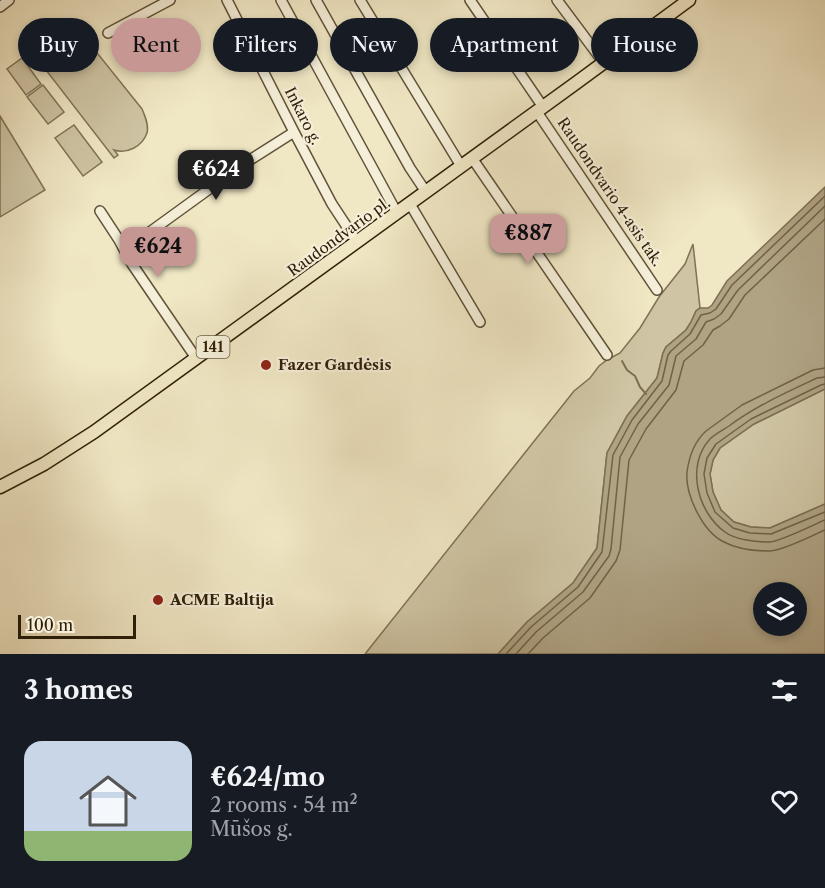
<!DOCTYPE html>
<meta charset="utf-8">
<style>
body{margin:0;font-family:"Libre Caslon Text",serif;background:#20242c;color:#f1f3f6;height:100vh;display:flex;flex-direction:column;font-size:22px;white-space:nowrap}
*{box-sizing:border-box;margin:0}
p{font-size:20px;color:#9ea1a6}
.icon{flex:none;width:33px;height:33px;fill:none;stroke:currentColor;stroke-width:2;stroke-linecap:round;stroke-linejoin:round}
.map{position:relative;height:654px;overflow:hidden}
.side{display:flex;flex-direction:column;background:#171b24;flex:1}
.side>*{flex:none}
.top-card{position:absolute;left:18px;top:18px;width:789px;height:54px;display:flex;gap:12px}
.fabs{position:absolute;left:753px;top:582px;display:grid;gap:12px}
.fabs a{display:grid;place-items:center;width:54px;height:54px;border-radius:50%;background:#171b24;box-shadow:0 3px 9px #0003;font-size:30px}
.scale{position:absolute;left:18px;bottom:15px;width:118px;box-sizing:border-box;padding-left:6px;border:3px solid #302009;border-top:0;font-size:16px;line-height:21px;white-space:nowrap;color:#302009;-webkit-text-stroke:4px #f5efd9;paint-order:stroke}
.price{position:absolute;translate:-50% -51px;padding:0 14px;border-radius:12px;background:#c59692;color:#111;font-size:20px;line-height:39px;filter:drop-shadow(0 2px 3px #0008)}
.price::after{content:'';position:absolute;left:50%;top:36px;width:18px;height:14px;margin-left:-9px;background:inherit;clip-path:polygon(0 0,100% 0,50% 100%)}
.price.selected{background:#222;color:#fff}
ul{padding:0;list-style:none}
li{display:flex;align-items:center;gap:18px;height:150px;padding:0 24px}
li span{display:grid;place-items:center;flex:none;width:168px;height:120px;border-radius:18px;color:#555}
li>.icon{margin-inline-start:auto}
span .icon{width:72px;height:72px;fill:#fffc;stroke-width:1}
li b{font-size:26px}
h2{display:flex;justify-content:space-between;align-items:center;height:72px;padding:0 24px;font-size:26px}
.pill{padding:0 21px;border-radius:27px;background:#171b24;box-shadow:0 3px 9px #0003;font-size:21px;line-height:54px}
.pill.selected{background:#c59692;color:#111}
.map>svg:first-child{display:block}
.green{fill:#cfc5a4;stroke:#807256;stroke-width:1.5}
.water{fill:#afa384;stroke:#7c6f53;stroke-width:1.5;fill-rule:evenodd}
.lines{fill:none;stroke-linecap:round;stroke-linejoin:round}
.shore{stroke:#706246;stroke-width:1.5}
.stream{stroke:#7c6f53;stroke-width:2}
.minor-casing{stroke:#605238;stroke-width:12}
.major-casing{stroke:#302009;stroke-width:15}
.minor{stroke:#f5efd9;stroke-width:9}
.major{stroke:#f0e7c4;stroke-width:12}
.poi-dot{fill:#8f2418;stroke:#f5efd9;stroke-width:2}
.labels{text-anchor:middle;stroke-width:4.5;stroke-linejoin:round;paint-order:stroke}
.shield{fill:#f5efd9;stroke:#6b5e47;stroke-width:1.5}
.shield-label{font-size:14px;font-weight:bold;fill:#302009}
.street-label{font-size:15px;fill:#302009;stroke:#f5efd9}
.poi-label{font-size:15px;font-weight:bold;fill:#302009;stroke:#f5efd9;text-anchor:start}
</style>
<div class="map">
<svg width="825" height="654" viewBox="0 0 825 654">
<rect width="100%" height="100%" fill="#f0e7c4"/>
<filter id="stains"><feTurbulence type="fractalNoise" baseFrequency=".00333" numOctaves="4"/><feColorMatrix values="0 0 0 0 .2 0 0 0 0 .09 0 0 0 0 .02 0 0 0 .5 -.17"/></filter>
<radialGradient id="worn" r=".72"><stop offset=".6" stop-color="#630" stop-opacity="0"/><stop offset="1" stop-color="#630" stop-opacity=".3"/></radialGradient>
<path class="green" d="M68,35H76L86,39L142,109C145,116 149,125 147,133C142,147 127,154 114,150L118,155L114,158L39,61L43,58L48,63C48,49 55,42 68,35Z
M22,58L41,84L26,95L7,69Z
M43,85L64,112L48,124L27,97Z
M0,116L45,190L0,217Z
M74,125L102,162L83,176L55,138Z
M693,244L700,308L696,311L691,322L686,330L666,347L663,353L657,378L627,416L607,453L597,548L573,583L527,622L498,654H365L574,391L590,378L599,366L607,360L620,353L640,328L659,297L685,264Z
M825,389V504L770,528L751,527L734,522L721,510L713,492L710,474L713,460L720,448L754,424Z"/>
<path class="water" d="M825,187V389L754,424L720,448L713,460L710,474L713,492L721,510L734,522L751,527L770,528L825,504V654H498L527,622L573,583L597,548L607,453L627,416L657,378L663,353L666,347L686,330L691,322L696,311L700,308H708L712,305L727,281ZM764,592H796V626H764Z"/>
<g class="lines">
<path class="shore" d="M825,368L813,370L742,405L706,431C695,441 689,457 687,472C685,495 703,532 724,542C737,549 754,551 769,551C783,551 811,536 825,530
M825,377L817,378C787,392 756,406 729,426C723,430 715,434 710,439C685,466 698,513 725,532C735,540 757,542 770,542C781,541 813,525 825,520
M825,384L821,385L751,419L716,444L707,458L704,474L707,493L715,512L733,528L750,533L771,534L825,512
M506,654L531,627L578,587L602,552L613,455L632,420L662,381L668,355L671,351L690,334L701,315L710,313L716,309L732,285L825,196
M516,654L536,632L583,592L609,556L611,549L620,457L638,424L669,385L676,356L696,339L706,322L714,319L721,314L738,290L825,206
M528,654L543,638L590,598L616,561L620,550L629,460L646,429L676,390L684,361L703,345L713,330L720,326L729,319L745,295L825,219"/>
<path class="stream" d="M622,361L627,370L635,376L640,387L646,394"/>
<defs>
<path id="minor" d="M227,0L294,132L332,204L357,242
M281,0L397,213
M316,0L410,168L426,192
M360,0L461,166
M470,0L543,107
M557,0L604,63
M0,7L9,0
M108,33L170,0
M537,112L657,290
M472,158L607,355
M410,204L480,322
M100,211L119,240L132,264L196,358
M125,250L245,163L294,132"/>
<path id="major" d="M0,487L44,464L94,432L576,83L689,0"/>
</defs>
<use href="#minor" class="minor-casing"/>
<use href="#major" class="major-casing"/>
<use href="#minor" class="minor"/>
<use href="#major" class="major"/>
</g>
<g class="poi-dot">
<circle cx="266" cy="365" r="6"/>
<circle cx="158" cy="600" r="6"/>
</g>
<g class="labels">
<rect class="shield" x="196.5" y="336" width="33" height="22" rx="4.5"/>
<g class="shield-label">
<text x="213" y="352">141</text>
</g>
<g class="street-label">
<text transform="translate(303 116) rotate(63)" y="5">Inkaro g.</text>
<text transform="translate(610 192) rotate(56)" y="5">Raudondvario 4-asis tak.</text>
<text transform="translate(339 237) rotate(-36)" y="5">Raudondvario pl.</text>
</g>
<g class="poi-label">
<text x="278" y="370">Fazer Gardėsis</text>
<text x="170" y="605">ACME Baltija</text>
</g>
</g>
<rect width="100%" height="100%" filter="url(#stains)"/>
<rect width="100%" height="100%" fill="url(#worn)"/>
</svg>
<div class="fabs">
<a><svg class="icon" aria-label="layers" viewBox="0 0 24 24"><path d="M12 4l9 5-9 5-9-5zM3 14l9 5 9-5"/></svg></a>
</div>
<div class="scale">100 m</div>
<b class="price selected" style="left:216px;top:201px">€624</b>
<b class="price" style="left:528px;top:265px">€887</b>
<b class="price" style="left:158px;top:278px">€624</b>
<div class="top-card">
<a class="pill">Buy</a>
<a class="pill selected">Rent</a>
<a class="pill">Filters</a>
<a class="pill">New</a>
<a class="pill">Apartment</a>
<a class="pill">House</a>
</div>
</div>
<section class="side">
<h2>3 homes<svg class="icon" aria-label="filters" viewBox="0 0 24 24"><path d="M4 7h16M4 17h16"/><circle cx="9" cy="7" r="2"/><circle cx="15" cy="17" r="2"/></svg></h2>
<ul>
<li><span style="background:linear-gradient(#c9d6e8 75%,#8fb573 0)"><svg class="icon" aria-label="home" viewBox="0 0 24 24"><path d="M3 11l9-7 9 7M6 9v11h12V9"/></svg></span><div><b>€624/mo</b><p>2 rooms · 54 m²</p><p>Mūšos g.</p></div><svg class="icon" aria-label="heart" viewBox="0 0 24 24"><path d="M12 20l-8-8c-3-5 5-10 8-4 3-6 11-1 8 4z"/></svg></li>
</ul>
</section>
